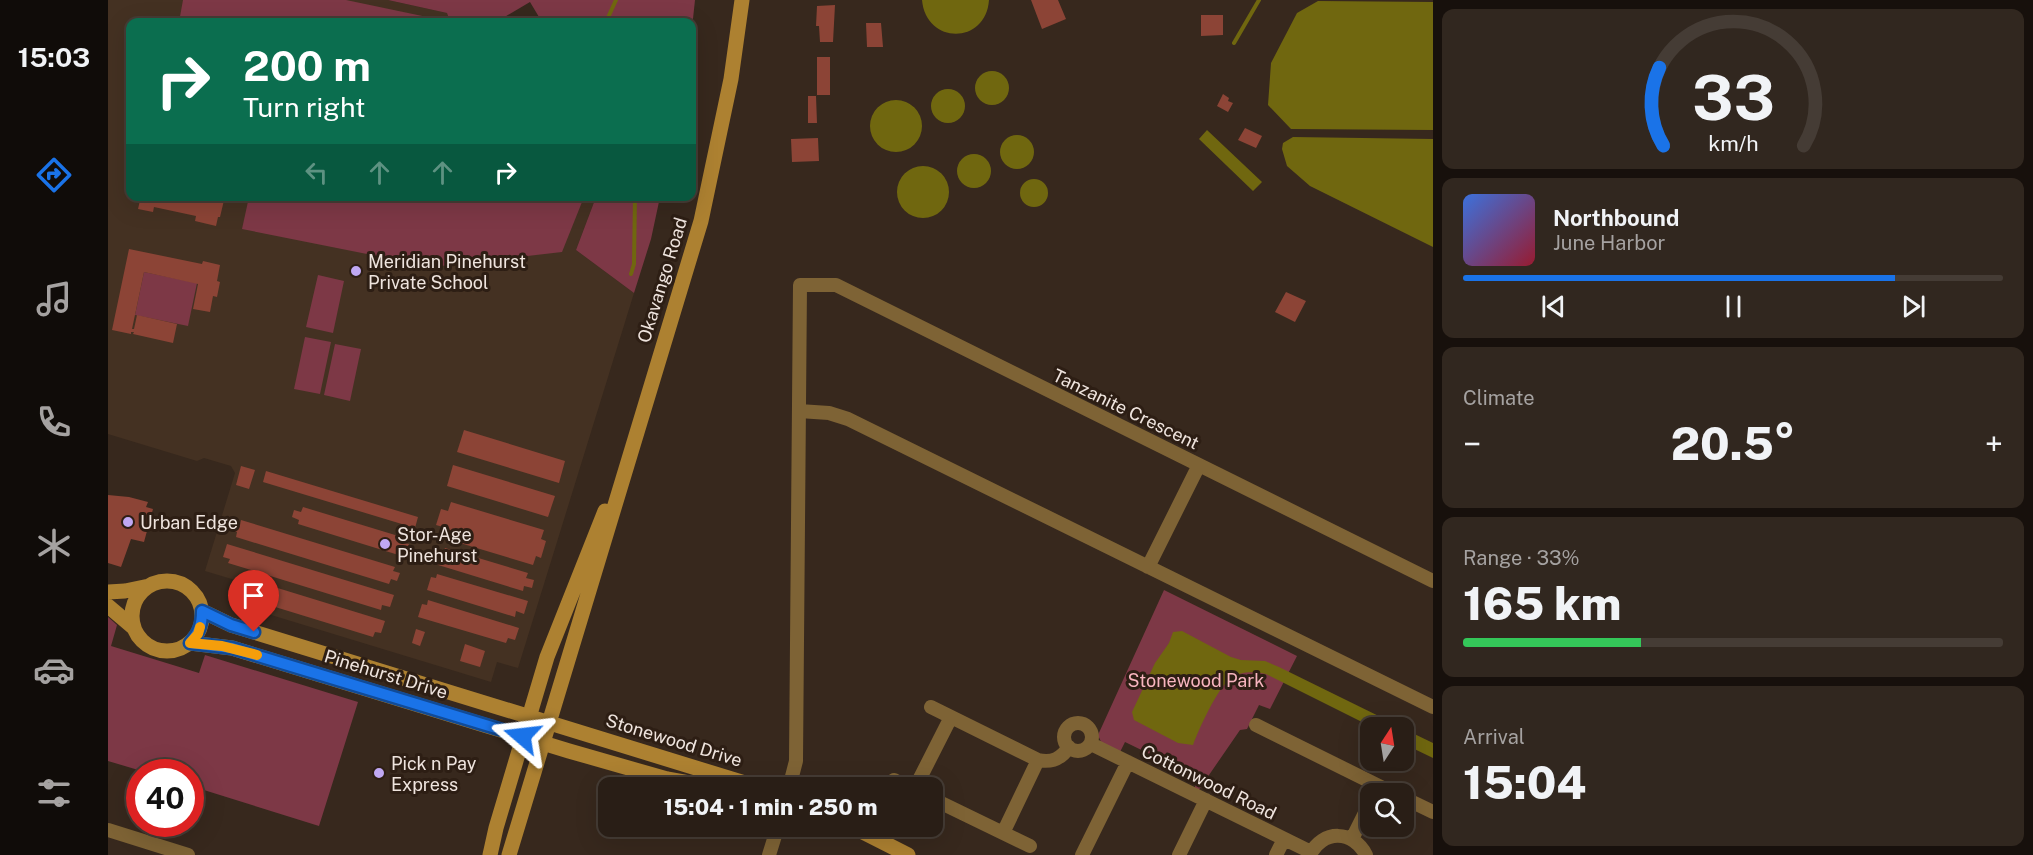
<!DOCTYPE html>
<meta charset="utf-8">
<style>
:root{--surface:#291e16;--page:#31271f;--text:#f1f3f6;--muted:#a5a2a1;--line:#453c35;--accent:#1a73e8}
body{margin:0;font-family:"Public Sans",sans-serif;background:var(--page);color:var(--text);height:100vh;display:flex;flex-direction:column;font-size:22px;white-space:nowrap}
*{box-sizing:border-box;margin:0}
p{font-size:20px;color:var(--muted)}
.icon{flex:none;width:33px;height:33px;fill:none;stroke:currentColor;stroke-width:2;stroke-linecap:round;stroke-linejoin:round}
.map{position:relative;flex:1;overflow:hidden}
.drawer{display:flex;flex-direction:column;gap:9px;padding:9px;background:#17100c;width:600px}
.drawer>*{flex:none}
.top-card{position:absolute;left:18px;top:18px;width:570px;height:183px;border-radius:12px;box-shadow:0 6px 24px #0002,0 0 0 2px var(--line);background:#0b6e4f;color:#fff;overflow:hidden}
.needle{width:39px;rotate:12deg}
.buttons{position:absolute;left:1252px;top:717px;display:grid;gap:12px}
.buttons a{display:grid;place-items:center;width:54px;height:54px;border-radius:12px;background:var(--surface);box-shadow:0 6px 24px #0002,0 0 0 2px var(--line);font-size:30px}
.speed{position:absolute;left:18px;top:759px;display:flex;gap:12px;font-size:30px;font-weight:700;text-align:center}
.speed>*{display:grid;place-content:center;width:78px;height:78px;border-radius:50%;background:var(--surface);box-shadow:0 6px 24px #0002,0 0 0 2px var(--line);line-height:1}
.speed .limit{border:9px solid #d22;background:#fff;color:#111}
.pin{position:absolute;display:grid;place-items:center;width:51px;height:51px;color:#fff;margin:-62px -26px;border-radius:50% 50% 50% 0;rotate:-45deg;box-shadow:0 0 6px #0007}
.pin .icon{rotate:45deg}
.me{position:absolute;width:66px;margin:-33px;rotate:287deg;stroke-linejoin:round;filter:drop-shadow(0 0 4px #0008)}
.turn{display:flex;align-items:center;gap:21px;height:126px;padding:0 18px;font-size:27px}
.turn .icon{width:78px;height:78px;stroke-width:2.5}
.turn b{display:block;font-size:42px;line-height:51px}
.lanes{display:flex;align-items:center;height:57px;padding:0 18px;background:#0003;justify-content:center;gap:30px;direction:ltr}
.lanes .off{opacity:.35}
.big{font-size:45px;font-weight:800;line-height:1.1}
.drawer .widget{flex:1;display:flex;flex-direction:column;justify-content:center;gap:9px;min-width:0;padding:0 21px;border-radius:12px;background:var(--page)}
.drawer .dial{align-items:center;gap:0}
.dial svg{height:156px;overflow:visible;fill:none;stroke:var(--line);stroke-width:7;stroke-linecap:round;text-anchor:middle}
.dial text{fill:var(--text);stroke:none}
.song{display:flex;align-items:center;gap:18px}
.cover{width:72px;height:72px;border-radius:9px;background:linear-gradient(135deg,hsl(220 70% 55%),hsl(350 70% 35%))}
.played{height:6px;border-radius:3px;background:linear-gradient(90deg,var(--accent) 80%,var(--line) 80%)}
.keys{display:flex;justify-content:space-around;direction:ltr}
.heat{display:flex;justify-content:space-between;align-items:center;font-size:33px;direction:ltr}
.charge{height:9px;border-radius:4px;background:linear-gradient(90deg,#34c759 33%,var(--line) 0)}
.trip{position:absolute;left:490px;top:777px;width:345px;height:60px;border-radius:12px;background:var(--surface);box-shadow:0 6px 24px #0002,0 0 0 2px var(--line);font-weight:800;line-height:60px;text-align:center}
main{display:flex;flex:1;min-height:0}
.menu{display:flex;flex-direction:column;width:108px;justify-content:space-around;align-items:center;background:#100c09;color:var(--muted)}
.menu .icon{width:42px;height:42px}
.menu .current{color:var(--accent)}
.menu b{font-size:27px;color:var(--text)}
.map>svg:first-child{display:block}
</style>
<main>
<nav class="menu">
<b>15:03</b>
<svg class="icon current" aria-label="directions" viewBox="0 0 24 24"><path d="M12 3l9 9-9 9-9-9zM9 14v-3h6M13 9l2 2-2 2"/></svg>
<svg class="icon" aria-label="music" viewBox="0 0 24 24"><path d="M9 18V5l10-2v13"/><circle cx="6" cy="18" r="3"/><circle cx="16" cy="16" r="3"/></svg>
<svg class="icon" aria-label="phone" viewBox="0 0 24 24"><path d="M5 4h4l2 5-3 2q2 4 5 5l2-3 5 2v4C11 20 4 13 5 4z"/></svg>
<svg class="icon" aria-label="climate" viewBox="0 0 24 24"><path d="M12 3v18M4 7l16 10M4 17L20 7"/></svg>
<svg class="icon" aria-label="car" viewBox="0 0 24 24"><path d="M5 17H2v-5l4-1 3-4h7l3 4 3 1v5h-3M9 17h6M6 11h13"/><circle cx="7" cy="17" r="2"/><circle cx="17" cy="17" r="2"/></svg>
<svg class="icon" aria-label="filters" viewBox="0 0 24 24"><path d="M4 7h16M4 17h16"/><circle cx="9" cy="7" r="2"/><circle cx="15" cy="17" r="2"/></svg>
</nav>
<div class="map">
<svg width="1325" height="855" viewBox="0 0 1325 855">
<rect width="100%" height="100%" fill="#37281d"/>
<path fill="#443122" d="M0 0H280L339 13 340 16 371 22H22V196L488 197 468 250 526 293 410 668 389 662 383 682 121 602 127 580 97 571 127 473 123 466 96 458 89 461 0 434Z"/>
<path fill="#7d3846" d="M75 0H238L343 22H71Z
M280 0H587L584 28V22H434L422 2 388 22H371L340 16 339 13Z
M141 197V196L476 197 454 252 324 267 134 229Z
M488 197H552L543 239 526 293 468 250Z
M36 272 89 283 80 326 27 315Z
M210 275 236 281 225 333 198 327Z
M197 337 223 342 212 394 186 389Z
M227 344 253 349 242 401 216 395Z
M1056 590 1189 656 1162 709 1151 705 1139 729 1132 730 1090 791 1086 789 1091 778 1017 742 1012 752 994 744 990 735Z
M0 617 9 625 3 646 91 673 97 655 250 702 211 826 83 786 82 772H37L0 761Z"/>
<path fill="#70670f" d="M814 0H881C878 45 818 45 814 0Z
M1210 1 1325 2V130L1183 129 1160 105 1163 63 1189 13Z
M867 88a17 17 0 1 1 34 0a17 17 0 1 1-34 0Z
M823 106a17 17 0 1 1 34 0a17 17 0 1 1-34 0Z
M762 126a26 26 0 1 1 52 0a26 26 0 1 1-52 0Z
M1099 130 1154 182 1145 191 1091 139Z
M892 152a17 17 0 1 1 34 0a17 17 0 1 1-34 0Z
M1185 137 1325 139V247L1202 186 1179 166 1174 149 1175 143Z
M849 171a17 17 0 1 1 34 0a17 17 0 1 1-34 0Z
M789 192a26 26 0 1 1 52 0a26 26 0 1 1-52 0Z
M912 193a14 14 0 1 1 28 0a14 14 0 1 1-28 0Z
M1074 631 1123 657 1133 660 1157 661 1171 667 1293 727H1264L1158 674C1146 671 1132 671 1122 679 1109 689 1091 729 1085 745L1070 743 1026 720 1024 712 1047 663 1061 643 1065 632Z
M1296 729 1325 743V758L1296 744Z"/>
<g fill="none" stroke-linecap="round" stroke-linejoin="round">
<path stroke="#70670f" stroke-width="4" d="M498 22 508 0
M1126 43 1151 0
M523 274 526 264 527 196"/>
</g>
<path fill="#8c4436" d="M923 0H950L958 19 934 29Z
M727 5 725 42H712L711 26H708L709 6Z
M1093 15H1115V35L1093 36Z
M758 23H773L775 47H759Z
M709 57H722V95H709Z
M1115 94 1121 98 1120 101 1125 103 1120 112 1109 106Z
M700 96H708L709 123H700Z
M1137 128 1154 136 1148 148 1130 140Z
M710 138 711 161 684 162 683 139Z
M33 196H117L112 217H110L108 226 87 221 88 216 46 207 45 212 30 209Z
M21 249 94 264 95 261 112 265 109 281 112 282 109 297 105 296 102 312 85 309 90 284 36 272 24 329H26L29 315 69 324 65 343 25 334 26 332H23V334L4 330Z
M1178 292 1198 301 1187 322 1167 312Z
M356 430 457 461 451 483 349 452Z
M345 465 447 496 440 517 339 486Z
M133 466 147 470 141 489 128 485Z
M158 471 310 517 307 528 155 482Z
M0 495 21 497 40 502 38 507 45 509 36 542 23 539 13 567 0 563Z
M343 502 436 530 433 539 438 541 433 558 428 556 425 565 332 537 335 527 328 525 333 509 340 511Z
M195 507 297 538 296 543 301 544 297 557 190 524 191 520 184 517 186 510 193 512Z
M133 520 287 567 285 571 292 573 289 581 283 579 281 584 128 537 129 532 122 530 125 522 132 525Z
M119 544 286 595 282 607 274 605 273 610 120 563 122 559 115 557Z
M337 548 420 573 418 578 426 580 424 588 416 586 415 591 327 564 331 551 335 553Z
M329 574 420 601 416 614 408 611 407 617 319 590 323 577 328 578Z
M140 579 277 621 273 633 267 632 265 637 141 599 142 594 136 592Z
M320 600 411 628 407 640 400 638 398 643 310 617 314 604 319 605Z
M308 629 317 632 312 646 304 643Z
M357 644 377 651 372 667 352 661Z"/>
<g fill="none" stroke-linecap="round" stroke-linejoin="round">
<path stroke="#7e6335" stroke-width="14" d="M691 411 721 413 740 419 1325 707
M1040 567 1091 465
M823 707 930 760
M956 737a14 14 0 1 1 28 0a14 14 0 1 1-28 0Z
M1148 725 1287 794
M983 744 1203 852
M786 780 801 788
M681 788 688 761 692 285H728L1325 581
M807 788 843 717
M1296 798 1325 812
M825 799 922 846
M0 830 80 855
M895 833 930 760C944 763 953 759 961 747
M1244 839 1263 801
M661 855 670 826
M974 855 1020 762
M1071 855 1098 800
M1168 855 1176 839
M1202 855C1214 829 1246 830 1258 855"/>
<path stroke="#ad8131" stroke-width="15" d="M24 616a35 35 0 1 1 70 0a35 35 0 1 1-70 0Z
M0 592 17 591 41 586
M0 606 26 628
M94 611 123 625 653 788
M82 643 124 648 461 751 559 779 609 788
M743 826 800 855
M382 855 388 828 439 657 497 511
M401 855 593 221 623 79 634 0"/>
</g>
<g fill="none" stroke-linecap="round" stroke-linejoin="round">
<defs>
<path id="route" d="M146 632 123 625 94 611C94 625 91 633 82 643L124 648 414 736"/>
</defs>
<use href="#route" stroke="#114b97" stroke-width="15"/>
<use href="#route" stroke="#1a73e8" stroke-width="10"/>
<path stroke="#f59e0b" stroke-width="10" d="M92 627 90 634 82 643 114 646 149 655"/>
</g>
<g fill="#c0a8f3" stroke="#2d1e14" stroke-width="2">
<circle cx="248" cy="271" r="6"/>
<circle cx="20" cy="522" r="6"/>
<circle cx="277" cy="544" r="6"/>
<circle cx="271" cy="773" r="6"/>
</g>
<g text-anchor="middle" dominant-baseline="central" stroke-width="6" stroke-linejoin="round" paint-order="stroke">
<g font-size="18" fill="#efe4de" stroke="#2d1e14" text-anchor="start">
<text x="260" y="261">Meridian Pinehurst<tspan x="260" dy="21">Private School</tspan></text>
<text x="32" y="522">Urban Edge</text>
<text x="289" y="534">Stor-Age<tspan x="289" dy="21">Pinehurst</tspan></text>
<text x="283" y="763">Pick n Pay<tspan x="283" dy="21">Express</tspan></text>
</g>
<g font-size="18" fill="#efe4de" stroke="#2d1e14">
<text transform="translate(554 280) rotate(-73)">Okavango Road</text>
<text transform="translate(1018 409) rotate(26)">Tanzanite Crescent</text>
<text transform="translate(278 674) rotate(17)">Pinehurst Drive</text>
<text transform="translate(566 740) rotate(17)">Stonewood Drive</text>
<text transform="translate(1101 782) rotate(26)">Cottonwood Road</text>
</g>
<g font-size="18" fill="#f8b5bf" stroke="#2d1e14">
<text x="1088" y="680">Stonewood Park</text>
</g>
</g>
</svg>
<div class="buttons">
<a><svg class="needle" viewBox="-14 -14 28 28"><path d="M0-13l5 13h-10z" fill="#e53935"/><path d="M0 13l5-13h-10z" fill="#a5a2a1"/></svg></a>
<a><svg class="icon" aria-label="search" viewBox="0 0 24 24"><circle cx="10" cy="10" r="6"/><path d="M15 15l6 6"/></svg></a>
</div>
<div class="speed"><div class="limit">40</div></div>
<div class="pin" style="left:146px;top:632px;background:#d93025"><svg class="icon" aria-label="arrive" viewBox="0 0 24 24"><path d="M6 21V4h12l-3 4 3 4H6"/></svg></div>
<svg class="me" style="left:414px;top:736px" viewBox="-20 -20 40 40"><path d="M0-17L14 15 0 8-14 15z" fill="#1a73e8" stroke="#fff" stroke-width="4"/></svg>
<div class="trip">15:04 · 1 min · 250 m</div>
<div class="top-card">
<div class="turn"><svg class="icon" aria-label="right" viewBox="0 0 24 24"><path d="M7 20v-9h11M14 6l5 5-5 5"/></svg><div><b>200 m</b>Turn right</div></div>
<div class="lanes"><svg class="icon off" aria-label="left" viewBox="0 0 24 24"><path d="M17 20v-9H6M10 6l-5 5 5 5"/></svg><svg class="icon off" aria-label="ahead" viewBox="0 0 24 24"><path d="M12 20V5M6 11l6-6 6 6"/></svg><svg class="icon off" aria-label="ahead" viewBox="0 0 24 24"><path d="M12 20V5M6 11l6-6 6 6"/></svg><svg class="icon" aria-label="right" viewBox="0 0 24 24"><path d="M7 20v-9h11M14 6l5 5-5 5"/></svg></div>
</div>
</div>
<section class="drawer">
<div class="widget dial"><svg viewBox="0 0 100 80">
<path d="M14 69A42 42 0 1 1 86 69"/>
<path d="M14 69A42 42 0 0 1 12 29" stroke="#1a73e8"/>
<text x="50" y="56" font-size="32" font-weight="700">33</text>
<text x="50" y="72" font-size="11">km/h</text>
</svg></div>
<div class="widget">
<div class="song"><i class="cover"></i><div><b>Northbound</b><p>June Harbor</p></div></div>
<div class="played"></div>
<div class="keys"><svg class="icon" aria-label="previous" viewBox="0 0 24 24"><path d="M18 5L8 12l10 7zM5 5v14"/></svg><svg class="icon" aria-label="pause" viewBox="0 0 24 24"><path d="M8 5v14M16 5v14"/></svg><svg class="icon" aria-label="next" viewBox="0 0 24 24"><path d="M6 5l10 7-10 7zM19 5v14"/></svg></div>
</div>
<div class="widget"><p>Climate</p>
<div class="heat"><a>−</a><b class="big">20.5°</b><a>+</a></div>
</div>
<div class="widget"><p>Range · 33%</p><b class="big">165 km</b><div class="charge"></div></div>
<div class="widget"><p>Arrival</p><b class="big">15:04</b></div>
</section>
</main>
